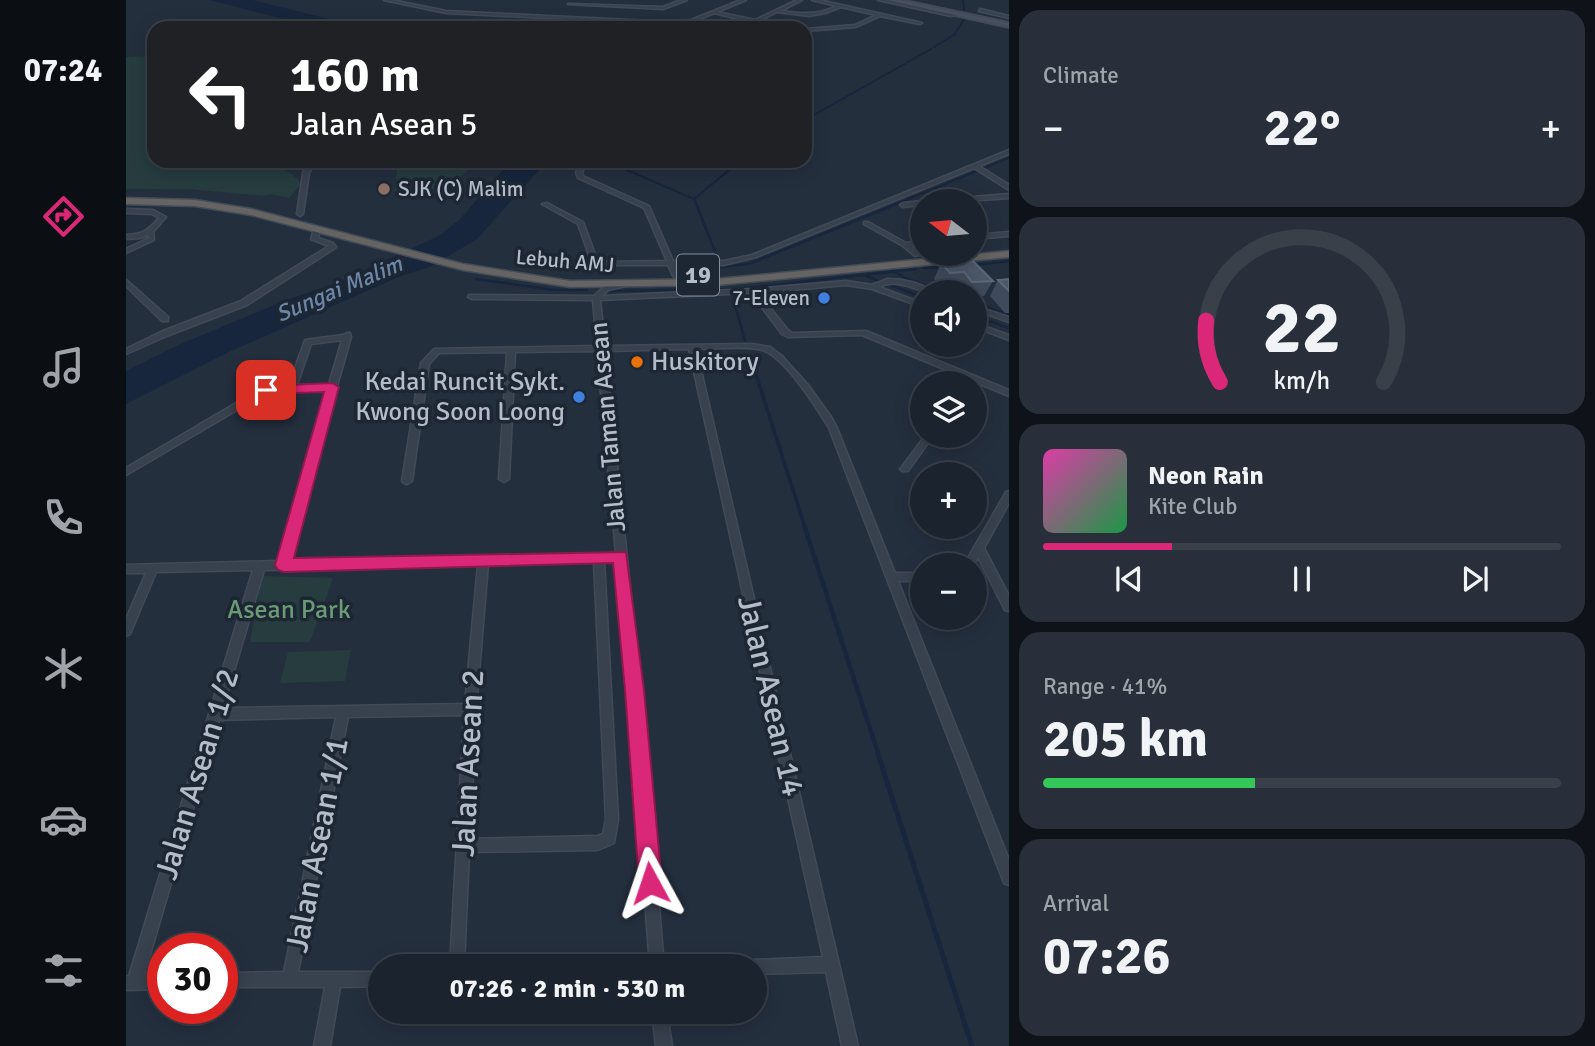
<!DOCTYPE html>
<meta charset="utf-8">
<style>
:root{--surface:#1b232e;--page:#282f3a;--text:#f1f3f6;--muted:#a0a4aa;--line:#39404a;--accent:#db2777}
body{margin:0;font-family:Signika,sans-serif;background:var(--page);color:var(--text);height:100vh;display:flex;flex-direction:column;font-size:26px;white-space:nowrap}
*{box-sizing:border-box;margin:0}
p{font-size:23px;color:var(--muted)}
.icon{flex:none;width:38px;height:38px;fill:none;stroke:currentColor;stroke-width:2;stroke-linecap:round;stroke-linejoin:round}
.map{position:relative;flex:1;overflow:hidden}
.sheet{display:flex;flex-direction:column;gap:10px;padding:10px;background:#0f1319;width:586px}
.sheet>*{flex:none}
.hud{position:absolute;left:21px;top:21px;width:665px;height:147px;border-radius:21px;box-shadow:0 4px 18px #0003,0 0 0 2px var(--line);background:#202124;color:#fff;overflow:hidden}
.needle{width:46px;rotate:286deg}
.tools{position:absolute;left:784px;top:189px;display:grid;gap:14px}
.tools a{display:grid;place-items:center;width:77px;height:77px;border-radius:50%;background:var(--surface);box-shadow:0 4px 18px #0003,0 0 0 2px var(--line);font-size:35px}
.speed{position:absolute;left:21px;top:933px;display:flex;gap:14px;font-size:35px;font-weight:700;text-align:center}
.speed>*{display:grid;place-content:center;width:91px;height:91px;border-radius:50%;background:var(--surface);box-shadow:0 4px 18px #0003,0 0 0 2px var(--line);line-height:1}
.speed .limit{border:10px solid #d22;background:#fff;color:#111}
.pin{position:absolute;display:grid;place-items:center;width:60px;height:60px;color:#fff;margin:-30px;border-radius:14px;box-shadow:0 4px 10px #0006}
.me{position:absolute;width:77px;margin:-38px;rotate:355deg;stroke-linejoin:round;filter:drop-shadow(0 0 5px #0008)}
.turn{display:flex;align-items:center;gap:24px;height:147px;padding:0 28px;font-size:32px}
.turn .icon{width:91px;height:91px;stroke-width:2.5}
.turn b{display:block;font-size:49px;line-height:60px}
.big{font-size:52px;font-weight:700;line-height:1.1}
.sheet .widget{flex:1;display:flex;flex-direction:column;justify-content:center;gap:10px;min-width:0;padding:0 24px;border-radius:21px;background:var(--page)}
.sheet .dial{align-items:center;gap:0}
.dial svg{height:182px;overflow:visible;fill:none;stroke:var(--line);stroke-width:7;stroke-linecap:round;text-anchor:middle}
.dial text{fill:var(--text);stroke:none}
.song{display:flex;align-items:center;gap:21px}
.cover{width:84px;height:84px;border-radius:10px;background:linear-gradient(135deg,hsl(320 70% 55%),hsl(140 70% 35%))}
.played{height:7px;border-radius:4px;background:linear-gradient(90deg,var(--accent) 25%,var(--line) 25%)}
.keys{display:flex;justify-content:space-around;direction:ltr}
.heat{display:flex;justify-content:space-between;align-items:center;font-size:38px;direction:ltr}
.charge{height:10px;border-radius:5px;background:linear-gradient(90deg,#34c759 41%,var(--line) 0)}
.trip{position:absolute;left:242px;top:954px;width:399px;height:70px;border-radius:35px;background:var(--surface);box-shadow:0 4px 18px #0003,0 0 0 2px var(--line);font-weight:700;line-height:70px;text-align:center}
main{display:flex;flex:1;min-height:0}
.tabs{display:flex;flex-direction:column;width:126px;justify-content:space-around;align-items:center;background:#0b0e12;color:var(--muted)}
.tabs .icon{width:49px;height:49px}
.tabs .on{color:var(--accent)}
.tabs b{font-size:32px;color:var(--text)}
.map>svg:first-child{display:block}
</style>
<main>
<nav class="tabs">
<b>07:24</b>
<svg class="icon on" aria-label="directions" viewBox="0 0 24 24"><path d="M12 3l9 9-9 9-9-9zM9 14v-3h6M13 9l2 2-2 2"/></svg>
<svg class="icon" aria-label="music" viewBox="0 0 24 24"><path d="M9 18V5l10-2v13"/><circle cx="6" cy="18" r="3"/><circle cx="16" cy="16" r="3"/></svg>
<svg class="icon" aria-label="phone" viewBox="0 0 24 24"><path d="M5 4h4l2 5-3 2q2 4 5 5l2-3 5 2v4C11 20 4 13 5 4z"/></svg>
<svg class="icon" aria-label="climate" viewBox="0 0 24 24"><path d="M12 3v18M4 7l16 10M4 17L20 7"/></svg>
<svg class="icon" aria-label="car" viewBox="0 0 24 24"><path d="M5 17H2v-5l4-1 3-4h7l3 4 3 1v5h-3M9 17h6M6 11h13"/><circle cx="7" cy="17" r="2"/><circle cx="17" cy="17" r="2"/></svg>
<svg class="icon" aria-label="filters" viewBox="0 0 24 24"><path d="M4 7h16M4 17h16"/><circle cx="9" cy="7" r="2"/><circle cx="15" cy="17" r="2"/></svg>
</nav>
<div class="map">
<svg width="883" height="1046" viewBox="0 0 883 1046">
<rect width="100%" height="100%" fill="#242f3e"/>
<path fill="#263c3f" d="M28 56V161C62 161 158 151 175 184L163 198 144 194 138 196 63 189H0V57Z
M299 161H351L323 188 269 191 271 170 292 169Z
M136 576 207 578 184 642H124Z
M225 650 219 681 154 683 162 652Z"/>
<path fill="#17263c" d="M83 0H127L239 28H192Z
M385 161H421L351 239 304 267 277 275 103 352 0 404V371L50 346 160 300 205 285 313 236 334 219Z"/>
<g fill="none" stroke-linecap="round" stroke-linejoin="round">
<path stroke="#17263c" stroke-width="2" d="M837 0 838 10
M808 47 828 35 839 18
M679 120 805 49
M480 161 568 199 570 203
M568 199 614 161
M773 203 883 158"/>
<path stroke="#17263c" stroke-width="2.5" d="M569 201 592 259
M849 265 883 261
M595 267 623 264 778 201
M798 268 817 267
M766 270 779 278 818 292
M740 276 796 297
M350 279 429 290H461
M485 291 611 289 790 269
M608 301 619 341
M849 303 883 315
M849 316 883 328"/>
<path stroke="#17263c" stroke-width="3.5" d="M624 356 679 527"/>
<path stroke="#17263c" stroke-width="4.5" d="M678 525 753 756"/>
<path stroke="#17263c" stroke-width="5" d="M752 754 846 1046"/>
<defs>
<path id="minor" d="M258 0H266L320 11 544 22 565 20 615 0H620L591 12 629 20 671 0H676L655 11C674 14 692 15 711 6L686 0H693L796 23 794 24 754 16 730 27 679 31V29L729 25 750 15 715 7 699 13 683 16 651 12 633 21 662 28C652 28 641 22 631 23 625 23 619 28 613 28L625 22 588 13 566 22 544 24 320 13Z
M555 0H561L537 9 442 4 537 7Z
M752 0H759L825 14H838L825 16Z
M854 9 883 16V18L853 11Z
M883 150V154L853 166 883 185V190L848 168 630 257 598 265H549L553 276 550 278 547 276 542 265H473L464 258 452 224 416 204 421 203 457 222 470 257 477 262 541 261 518 208 452 178 450 172 457 161H463L456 172 457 176 523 206 547 261H598L626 255Z
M183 161H189L183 173 177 214 174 216 171 214 177 173Z
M883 194V198L841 201H819L822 199Z
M796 201V205L777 207 774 205 777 203Z
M0 209 27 210 40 217 27 232 28 240 0 253V249L23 238 22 235 14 238 0 239V235C18 234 21 231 33 218L26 214 0 213Z
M738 222H742L780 243 796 241V245L785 246 794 255 789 256 777 246 738 224Z
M191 227 194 229 192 238 207 243 210 247 209 248 121 305 43 335 0 354V349L37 331 115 301 203 246 185 239 188 229Z
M883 232V236L849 239V235Z
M762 279C778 279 796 284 810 292 790 293 773 277 753 287L796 303V307L746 289 720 285 632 293 662 330 666 333 740 331 883 390V396L736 335 662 337 656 334 625 293 474 300 479 346 626 344 644 347 656 356 682 385 705 417 711 428 769 573H796V581H772L883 860V885L878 883 876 878 703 428C691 408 658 356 636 350 620 345 588 349 570 349L732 1046H716L700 972 628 974V966H621L623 962 628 960 697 957 563 349 479 351 515 690 538 966H524L503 690 491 561H478L492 819 488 843 472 850 343 852 338 966H324L338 715 222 717 172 972H254V986L214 987 204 1046H188L199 987H96V973L158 972 210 717 93 720 18 975H37V989L0 990V976H3L127 570 30 572 4 634 0 636V619L20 573H0V565L153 561 201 390 150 391 138 394 0 475V468L132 390 150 385H163L179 340 217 335 221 333H224L225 337 183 484 163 561 490 553 471 351 389 352 383 479 378 482 373 479 381 352 313 353 303 364 286 481 281 484 278 483 276 481 295 363 308 349 471 346 467 300 346 299 342 297 343 295 468 296 478 287 498 283 500 284V286L482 290 476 296 627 289 720 281 746 285ZM216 340 203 384 171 385 185 344ZM468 562 480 819 477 834 472 836 344 839 350 709 362 564ZM352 565 339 704 97 708 138 570Z
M0 280 42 317V321H36L0 286Z
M849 306 883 317V322L849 310Z
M849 323 883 335V340L849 327Z
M799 436H807L782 471H776L774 469 776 467Z
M883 491V503L858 548 883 596V611L879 610 852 557 848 565H838L880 492Z
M526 1012H541L546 1046H530Z"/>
<path id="secondary" d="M763 0H774L883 23V27Z"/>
<path id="trunk" d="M0 198 69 200 125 209 337 264 444 281 591 279 883 251V257L591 285 444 287 337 270 125 215 69 206 0 204Z"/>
</defs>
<use href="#minor" stroke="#414a57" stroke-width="3"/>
<use href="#secondary" stroke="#414a57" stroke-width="4"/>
<use href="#trunk" stroke="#434c59" stroke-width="3"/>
<use href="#minor" fill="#38414e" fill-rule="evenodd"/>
<use href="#secondary" fill="#465061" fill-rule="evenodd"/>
<use href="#trunk" fill="#656462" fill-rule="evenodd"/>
</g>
<path fill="#3f4b5c" d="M815 263 867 281 858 296 849 297V292H834L830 288 817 289 808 279Z
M883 279V313H879L864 296 872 280Z"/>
<path fill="#4b5868" stroke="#5c6777" stroke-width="2" d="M847 261 867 281 846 282 838 272 824 273 815 263Z
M883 279V291L872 280Z"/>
<path fill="#db2777" stroke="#8e194d" stroke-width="2" d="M206 383 213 387 168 558 500 552 518 690 536 883 532 891 524 895 516 891 513 883 499 690 487 563 158 572 152 570 149 565 198 392 140 394 133 390 140 386Z"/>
<circle fill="#8d6e63" stroke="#1d2633" stroke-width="2.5" cx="258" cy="189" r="7"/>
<g fill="#3f7fe0" stroke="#1d2633" stroke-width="2.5">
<circle cx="698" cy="298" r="7"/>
<circle cx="453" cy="397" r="7"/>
</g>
<circle fill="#e8710a" stroke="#1d2633" stroke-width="2.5" cx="511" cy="362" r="7"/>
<g text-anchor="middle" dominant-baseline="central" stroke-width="7" stroke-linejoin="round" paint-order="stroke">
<g font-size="21" fill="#b4bcc9" stroke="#1d2633" text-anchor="start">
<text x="272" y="189">SJK (C) Malim</text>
<text x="684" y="298" text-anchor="end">7-Eleven</text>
</g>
<g font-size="21" fill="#b4bcc9" stroke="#1d2633">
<text transform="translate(439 261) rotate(5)">Lebuh AMJ</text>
</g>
<g font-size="23" font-style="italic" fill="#6d86a8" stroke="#1d2633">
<text transform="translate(213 289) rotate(-23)">Sungai Malim</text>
</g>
<rect fill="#1d2633" stroke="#878f9c" stroke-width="2" x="551" y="254.5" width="42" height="41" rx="5"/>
<g font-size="24" font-weight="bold" fill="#b4bcc9">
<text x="572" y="275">19</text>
</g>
<g font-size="26" fill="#b4bcc9" stroke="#1d2633" text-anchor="start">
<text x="525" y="362">Huskitory</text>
<text x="439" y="382" text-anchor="end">Kedai Runcit Sykt.<tspan x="439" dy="30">Kwong Soon Loong</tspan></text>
</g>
<g font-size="26" fill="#b4bcc9" stroke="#1d2633">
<text transform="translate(482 427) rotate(-95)">Jalan Taman Asean</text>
</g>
<g font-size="26" fill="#6b9a76" stroke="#1d2633">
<text x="163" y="610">Asean Park</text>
</g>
<g font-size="32" fill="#b4bcc9" stroke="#1d2633">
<text transform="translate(645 696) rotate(77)">Jalan Asean 14</text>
<text transform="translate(342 763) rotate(-87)">Jalan Asean 2</text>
<text transform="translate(71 774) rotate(-73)">Jalan Asean 1/2</text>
<text transform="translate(191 845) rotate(-79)">Jalan Asean 1/1</text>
</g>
</g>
</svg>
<div class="tools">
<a><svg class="needle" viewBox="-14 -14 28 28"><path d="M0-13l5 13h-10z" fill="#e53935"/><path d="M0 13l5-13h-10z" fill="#a0a4aa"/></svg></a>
<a><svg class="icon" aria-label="sound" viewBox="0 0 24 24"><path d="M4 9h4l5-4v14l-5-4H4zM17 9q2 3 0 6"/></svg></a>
<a><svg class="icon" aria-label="layers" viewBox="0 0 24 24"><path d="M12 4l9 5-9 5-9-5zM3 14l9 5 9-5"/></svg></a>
<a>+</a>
<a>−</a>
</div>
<div class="speed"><div class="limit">30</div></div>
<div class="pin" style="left:140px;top:390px;background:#d93025"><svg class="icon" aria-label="arrive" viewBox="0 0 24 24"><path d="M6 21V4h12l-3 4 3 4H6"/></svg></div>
<svg class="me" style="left:524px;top:883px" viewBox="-20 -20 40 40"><path d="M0-17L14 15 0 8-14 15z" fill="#db2777" stroke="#fff" stroke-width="4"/></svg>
<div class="trip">07:26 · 2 min · 530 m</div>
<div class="hud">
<div class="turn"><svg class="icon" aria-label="left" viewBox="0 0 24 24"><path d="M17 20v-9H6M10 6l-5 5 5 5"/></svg><div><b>160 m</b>Jalan Asean 5</div></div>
</div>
</div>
<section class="sheet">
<div class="widget"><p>Climate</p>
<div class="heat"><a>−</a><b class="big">22°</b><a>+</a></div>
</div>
<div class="widget dial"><svg viewBox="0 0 100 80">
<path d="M14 69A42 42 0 1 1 86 69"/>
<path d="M14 69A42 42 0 0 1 8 42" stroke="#db2777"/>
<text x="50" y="56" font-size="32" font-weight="700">22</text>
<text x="50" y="72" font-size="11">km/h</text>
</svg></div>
<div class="widget">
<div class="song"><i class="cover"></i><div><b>Neon Rain</b><p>Kite Club</p></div></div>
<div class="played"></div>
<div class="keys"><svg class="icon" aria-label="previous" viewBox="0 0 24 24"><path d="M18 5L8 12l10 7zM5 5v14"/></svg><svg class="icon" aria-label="pause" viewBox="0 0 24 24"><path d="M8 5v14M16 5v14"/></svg><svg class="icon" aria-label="next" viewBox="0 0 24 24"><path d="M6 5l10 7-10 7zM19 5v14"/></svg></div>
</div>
<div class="widget"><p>Range · 41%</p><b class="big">205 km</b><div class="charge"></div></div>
<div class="widget"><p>Arrival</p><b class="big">07:26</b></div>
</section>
</main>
